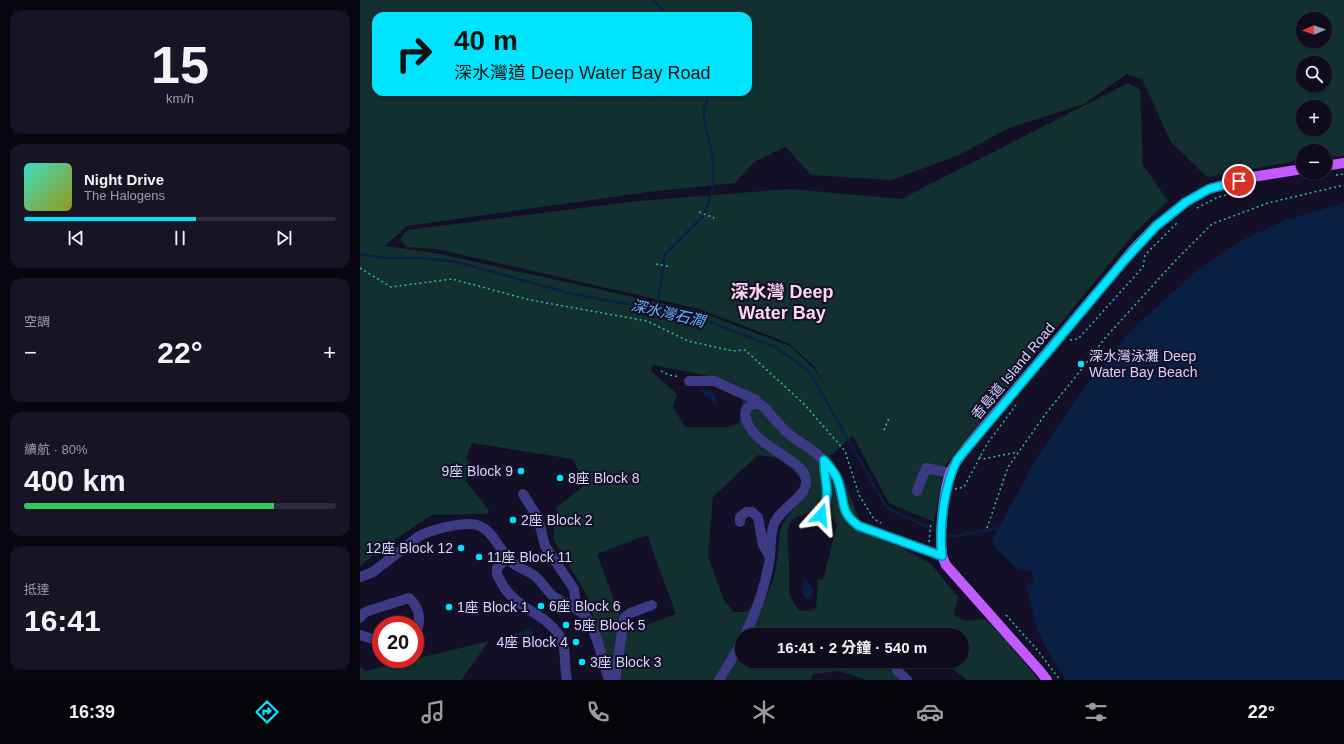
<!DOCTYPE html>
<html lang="zh-TW">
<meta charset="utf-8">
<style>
:root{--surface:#0e0b1c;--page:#171425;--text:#f1f3f6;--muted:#9b9ba3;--line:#2e2b3b;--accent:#00e5ff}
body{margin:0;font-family:Helvetica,"Noto Sans TC",sans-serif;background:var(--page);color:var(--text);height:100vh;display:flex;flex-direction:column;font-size:15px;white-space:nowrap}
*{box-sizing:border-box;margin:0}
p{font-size:13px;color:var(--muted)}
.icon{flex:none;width:22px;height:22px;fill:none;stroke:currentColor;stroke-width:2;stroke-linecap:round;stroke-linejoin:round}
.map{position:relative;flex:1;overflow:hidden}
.panel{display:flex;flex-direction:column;gap:10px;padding:10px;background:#08060f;width:360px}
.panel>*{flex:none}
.top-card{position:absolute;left:12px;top:12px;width:380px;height:84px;border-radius:12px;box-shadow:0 1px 3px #0004,0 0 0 1px var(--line);background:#00e5ff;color:#111;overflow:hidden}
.needle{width:26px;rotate:268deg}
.controls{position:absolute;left:936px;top:12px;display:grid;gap:8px}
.controls a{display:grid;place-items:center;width:36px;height:36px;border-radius:50%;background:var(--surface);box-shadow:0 1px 3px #0004,0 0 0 1px var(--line);font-size:20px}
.speed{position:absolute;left:12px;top:616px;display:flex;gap:8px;font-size:20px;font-weight:700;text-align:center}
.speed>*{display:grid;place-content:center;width:52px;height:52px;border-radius:50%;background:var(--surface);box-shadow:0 1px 3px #0004,0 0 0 1px var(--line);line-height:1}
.speed .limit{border:6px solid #d22;background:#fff;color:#111}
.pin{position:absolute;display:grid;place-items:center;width:34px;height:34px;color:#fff;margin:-17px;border:2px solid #fff;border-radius:50%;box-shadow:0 1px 4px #0007}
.me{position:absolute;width:44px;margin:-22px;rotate:18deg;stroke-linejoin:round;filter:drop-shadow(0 0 3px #0008)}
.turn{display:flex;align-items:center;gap:14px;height:84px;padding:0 16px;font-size:18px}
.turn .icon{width:52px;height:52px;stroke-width:2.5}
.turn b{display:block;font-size:28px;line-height:34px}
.big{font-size:30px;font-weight:700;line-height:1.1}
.panel .card{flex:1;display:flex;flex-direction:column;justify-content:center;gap:6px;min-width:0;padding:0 14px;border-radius:12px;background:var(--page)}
.panel .dial{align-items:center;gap:0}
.dial b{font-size:52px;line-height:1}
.song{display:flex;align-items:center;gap:12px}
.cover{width:48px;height:48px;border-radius:6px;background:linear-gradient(135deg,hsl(170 70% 55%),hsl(60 70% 35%))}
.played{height:4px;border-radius:2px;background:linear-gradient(90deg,var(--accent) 55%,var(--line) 55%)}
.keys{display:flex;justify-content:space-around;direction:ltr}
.heat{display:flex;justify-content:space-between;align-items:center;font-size:22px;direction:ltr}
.charge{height:6px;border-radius:3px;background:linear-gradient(90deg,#34c759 80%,var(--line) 0)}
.trip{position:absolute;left:375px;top:628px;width:234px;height:40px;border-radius:20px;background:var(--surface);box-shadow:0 1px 3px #0004,0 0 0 1px var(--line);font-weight:700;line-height:40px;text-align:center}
.menu{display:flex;height:64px;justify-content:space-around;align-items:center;background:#06040b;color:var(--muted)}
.menu .icon{width:28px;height:28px}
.menu .current{color:var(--accent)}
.menu b{font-size:18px;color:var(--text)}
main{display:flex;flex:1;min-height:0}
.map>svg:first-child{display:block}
</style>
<main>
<section class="panel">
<div class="card dial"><b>15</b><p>km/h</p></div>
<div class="card">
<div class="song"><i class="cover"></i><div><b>Night Drive</b><p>The Halogens</p></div></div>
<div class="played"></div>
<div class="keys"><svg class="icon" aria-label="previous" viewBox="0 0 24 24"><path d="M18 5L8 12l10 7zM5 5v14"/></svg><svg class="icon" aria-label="pause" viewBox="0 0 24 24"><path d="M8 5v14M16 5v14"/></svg><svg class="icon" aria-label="next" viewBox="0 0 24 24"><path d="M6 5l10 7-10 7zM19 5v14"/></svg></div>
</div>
<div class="card"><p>空調</p>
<div class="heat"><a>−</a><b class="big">22°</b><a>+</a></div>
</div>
<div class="card"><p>續航 · 80%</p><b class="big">400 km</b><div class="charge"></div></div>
<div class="card"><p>抵達</p><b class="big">16:41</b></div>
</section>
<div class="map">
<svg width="984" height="680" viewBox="0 0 984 680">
<rect width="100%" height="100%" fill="#130f26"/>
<path fill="#12302f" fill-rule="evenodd" d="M0 0H984V156L965 157V151H943V160L847 177 811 142 782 79 767 74 724 104 649 128 599 155 532 180 451 175 426 147 394 162 375 183 288 192 47 226 25 246 75 253 337 311 430 346 455 370 468 392 454 366 428 343 339 309 77 249 46 247 40 239 47 230 278 201 431 189 541 199 768 83 780 90 783 165 808 201 775 232 585 466 574 522 529 503 493 436 470 456 483 477 499 519 530 542 570 563 598 597 594 615 606 621 625 619 642 636 679 680H607L583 661H602V635H549L547 633 545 635H382V661H526L524 665 540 680H506L480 671 453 674 451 680H255L232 613 228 597 193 539 197 507 225 485 213 459 112 443 106 458 114 470 105 480 129 510 127 514 72 515 31 542 0 566ZM16 16H388V92H16ZM943 19H965V41H943ZM943 63H965V85H943ZM943 107H965V129H943ZM293 365 354 377 384 391 379 423 368 427H325L313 407 317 394 291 371ZM398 455 418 458 435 472 441 480 440 503C413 527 422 537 416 568 414 579 409 590 405 601L384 612H373L363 598 348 556 353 497ZM464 490 467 509 477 525 463 580 458 579 456 608 449 611 438 610 429 594V565L427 531 432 520 435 518 448 513 456 508 461 501ZM287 535 316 614 266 633 237 554Z
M129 641 101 680H0V667L5 671Z"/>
<path fill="#0a1f44" d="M984 203V680H706L691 657 677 630 666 584 674 582 672 571 670 570H658L634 546 632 540 676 459 718 396 769 332 836 271 882 240 928 219Z
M339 390C352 390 356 391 357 405Z
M445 580C451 584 453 589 453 595L449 599 445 598 442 594 444 588 442 582Z
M171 628 173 634 154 641 152 635Z"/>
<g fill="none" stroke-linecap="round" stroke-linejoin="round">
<path stroke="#0a1f44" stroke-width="2.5" d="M293 0 309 16
M0 254 26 258H64L96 262 213 294 334 316 415 347 449 371 527 508 574 530
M297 309 305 254 344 215 353 187V157L344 120V110L350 92
M585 535 595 536 640 528"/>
<path stroke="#2fb8b0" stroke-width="1.5" stroke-dasharray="2 3" stroke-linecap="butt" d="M976 175 984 174
M946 178 964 176
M837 208 858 197 882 191
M339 212 354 218
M296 264 311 267
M0 268 31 287 92 279 170 300 287 321 328 341 373 351 385 350 444 404 485 451 499 495 514 519 521 523
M710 340 718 339 783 267 785 255 818 222
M301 371 309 375 320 377
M524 430 529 418
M619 457 623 459 658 452
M595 489 604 487 627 444 656 405
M627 528 648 467 687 412 717 375 746 337 814 262 852 224 908 203 984 185
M569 542 571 523
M646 615 679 652 700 680"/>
<path stroke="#3d3a85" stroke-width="10" d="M329 381H354L396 400 399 404
M557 491 566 468 590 473
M163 494 178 518 185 546 214 589 215 598 213 606
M461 515C472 492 464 483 464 460
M380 522V517L386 512H392L398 517 403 545 410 557
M148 557 137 568C136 574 138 577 141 582 154 608 185 613 199 635 208 650 203 664 207 680
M0 577 13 572 58 537C68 530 105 521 117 525 134 530 140 553 154 564 160 569 169 571 175 576 182 582 186 590 193 596 204 604 217 606 226 617 237 631 243 663 249 680
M0 618 4 613 8 611 49 598C58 607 61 615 58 628L55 629
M0 635 13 639H21
M385 635C397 610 406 584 410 557 411 546 410 534 414 524 421 505 455 495 444 473 440 466 434 463 428 459 413 448 387 435 385 414 387 405 394 401 403 406 412 415 420 427 430 435 447 448 461 453 474 473 487 492 475 509 499 526L582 556
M534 661C534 670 541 674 547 680
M255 680 264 618 270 613 292 605
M359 680 382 642"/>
<path stroke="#c25bff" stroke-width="10" d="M965 166 984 163
M687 680 680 671 586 565C584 561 582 557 582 553 579 537 584 486 591 471 596 461 602 454 608 446L773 250 796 226 805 219 826 202 849 189 892 177 943 169"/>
</g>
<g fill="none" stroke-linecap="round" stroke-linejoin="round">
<defs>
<path id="route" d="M461 515C472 492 464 483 464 460 470 467 477 475 479 484 485 503 480 513 499 526L582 556C579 527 584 486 597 460L763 262 796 226 826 202 849 189 879 181"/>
</defs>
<use href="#route" stroke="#0095a6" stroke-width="10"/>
<use href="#route" stroke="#00e5ff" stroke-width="7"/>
</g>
<g fill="#00e5ff" stroke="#130f26" stroke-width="1.5">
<circle cx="721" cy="364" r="4"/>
<circle cx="161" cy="471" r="4"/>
<circle cx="200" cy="478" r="4"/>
<circle cx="153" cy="520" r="4"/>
<circle cx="101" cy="548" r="4"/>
<circle cx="119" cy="557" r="4"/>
<circle cx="181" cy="606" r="4"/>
<circle cx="89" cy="607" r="4"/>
<circle cx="206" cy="625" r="4"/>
<circle cx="216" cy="642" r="4"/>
<circle cx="222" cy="662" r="4"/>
</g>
<g text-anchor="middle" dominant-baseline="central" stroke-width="4" stroke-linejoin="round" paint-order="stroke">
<g font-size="14" fill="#d9d4ff" stroke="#130f26" text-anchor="start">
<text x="729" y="356">深水灣泳灘 Deep<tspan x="729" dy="16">Water Bay Beach</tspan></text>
<text x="153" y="471" text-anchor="end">9座 Block 9</text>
<text x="208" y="478">8座 Block 8</text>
<text x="161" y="520">2座 Block 2</text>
<text x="93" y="548" text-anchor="end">12座 Block 12</text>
<text x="127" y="557">11座 Block 11</text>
<text x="189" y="606">6座 Block 6</text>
<text x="97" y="607">1座 Block 1</text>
<text x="214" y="625">5座 Block 5</text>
<text x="208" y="642" text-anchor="end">4座 Block 4</text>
<text x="230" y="662">3座 Block 3</text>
</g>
<g font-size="14" fill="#d9d4ff" stroke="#130f26">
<text transform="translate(653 371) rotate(-50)">香島道 Island Road</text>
</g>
<g font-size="15" font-style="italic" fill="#62b6ff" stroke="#130f26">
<text transform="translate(308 313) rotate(13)">深水灣石澗</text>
</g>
<g font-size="18" font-weight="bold" fill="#ffd6f0" stroke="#130f26">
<text x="422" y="292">深水灣 Deep<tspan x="422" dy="21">Water Bay</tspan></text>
</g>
</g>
</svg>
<div class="controls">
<a><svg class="needle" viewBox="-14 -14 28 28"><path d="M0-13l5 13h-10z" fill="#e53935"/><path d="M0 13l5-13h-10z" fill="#9b9ba3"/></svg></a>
<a><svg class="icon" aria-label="search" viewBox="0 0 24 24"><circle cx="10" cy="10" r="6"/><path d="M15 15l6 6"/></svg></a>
<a>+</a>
<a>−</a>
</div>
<div class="speed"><div class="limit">20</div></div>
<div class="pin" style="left:879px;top:181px;background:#d93025"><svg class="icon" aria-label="arrive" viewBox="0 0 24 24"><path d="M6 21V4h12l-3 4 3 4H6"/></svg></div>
<svg class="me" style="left:461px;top:515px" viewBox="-20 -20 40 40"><path d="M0-17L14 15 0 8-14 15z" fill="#00e5ff" stroke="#fff" stroke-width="4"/></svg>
<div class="trip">16:41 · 2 分鐘 · 540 m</div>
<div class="top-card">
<div class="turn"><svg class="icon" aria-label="right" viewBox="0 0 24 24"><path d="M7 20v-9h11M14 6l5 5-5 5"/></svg><div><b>40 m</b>深水灣道 Deep Water Bay Road</div></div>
</div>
</div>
</main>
<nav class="menu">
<b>16:39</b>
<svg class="icon current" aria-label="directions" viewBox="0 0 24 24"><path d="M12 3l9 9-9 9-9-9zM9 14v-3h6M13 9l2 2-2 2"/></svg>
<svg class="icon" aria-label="music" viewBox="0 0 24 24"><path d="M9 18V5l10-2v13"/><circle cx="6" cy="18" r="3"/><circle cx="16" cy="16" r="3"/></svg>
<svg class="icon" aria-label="phone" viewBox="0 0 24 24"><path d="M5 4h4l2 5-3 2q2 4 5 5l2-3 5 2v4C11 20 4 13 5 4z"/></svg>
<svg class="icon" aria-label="climate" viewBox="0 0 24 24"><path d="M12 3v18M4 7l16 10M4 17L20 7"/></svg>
<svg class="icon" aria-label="car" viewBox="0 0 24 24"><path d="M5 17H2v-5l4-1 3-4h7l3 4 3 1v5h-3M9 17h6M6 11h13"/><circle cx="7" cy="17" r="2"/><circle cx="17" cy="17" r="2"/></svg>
<svg class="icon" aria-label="filters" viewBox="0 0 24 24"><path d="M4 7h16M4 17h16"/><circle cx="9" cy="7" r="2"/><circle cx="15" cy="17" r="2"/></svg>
<b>22°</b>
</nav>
